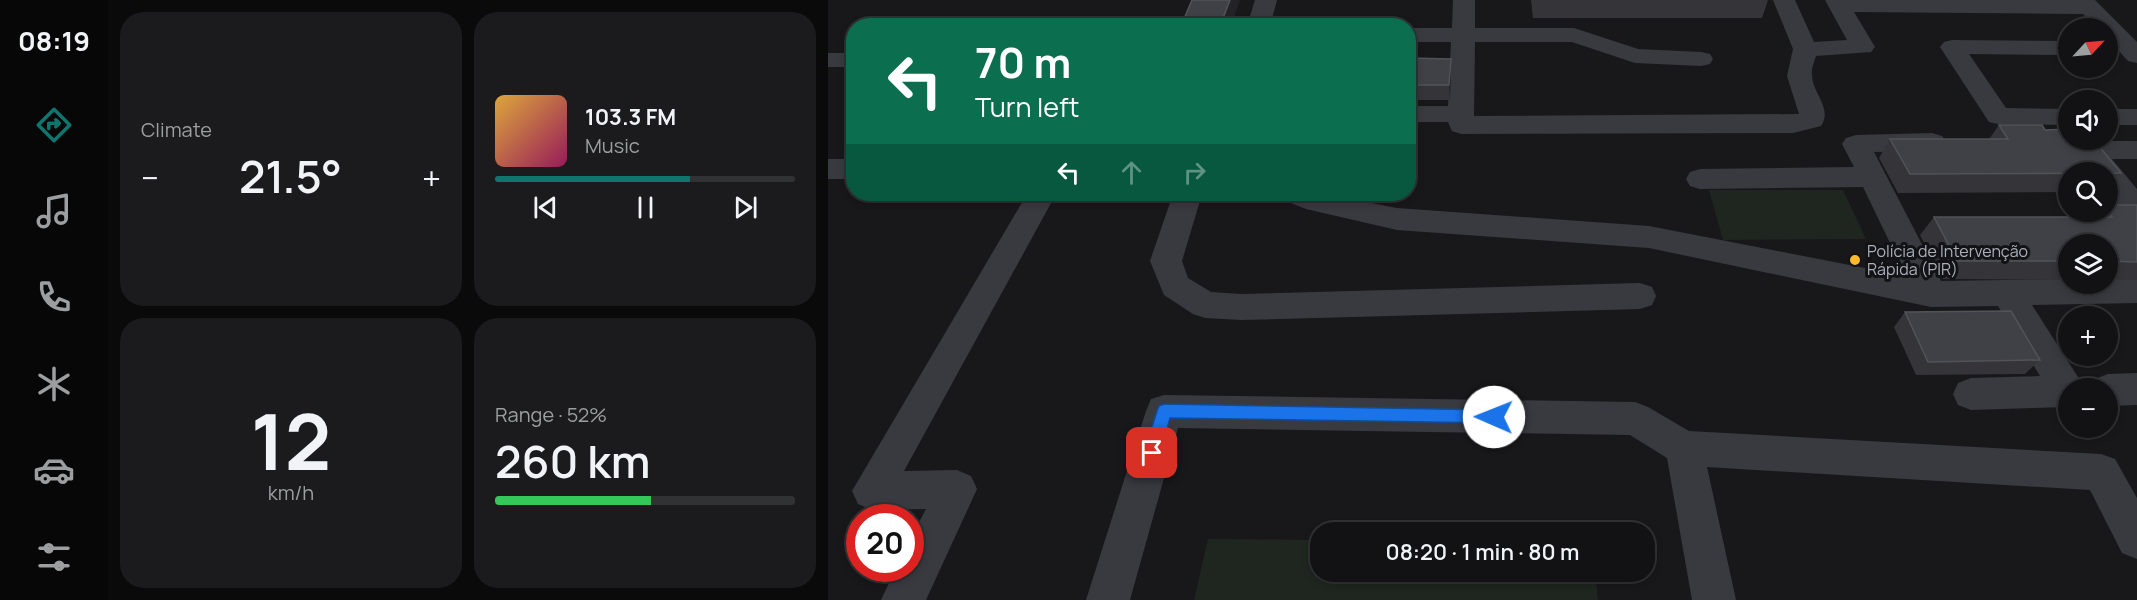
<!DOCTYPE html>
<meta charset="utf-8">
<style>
:root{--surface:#121214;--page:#1b1b1d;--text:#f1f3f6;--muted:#9c9ea0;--line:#313234;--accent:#0f766e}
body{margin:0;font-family:Manrope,sans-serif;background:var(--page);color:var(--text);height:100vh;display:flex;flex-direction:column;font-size:22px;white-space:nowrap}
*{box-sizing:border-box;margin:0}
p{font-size:20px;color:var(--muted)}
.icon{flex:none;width:33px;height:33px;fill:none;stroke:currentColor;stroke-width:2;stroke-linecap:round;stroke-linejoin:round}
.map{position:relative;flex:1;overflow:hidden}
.side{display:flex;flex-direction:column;gap:12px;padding:12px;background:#0a0a0b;width:720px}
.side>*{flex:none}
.hud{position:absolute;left:18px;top:18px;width:570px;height:183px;border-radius:24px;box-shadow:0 3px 9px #0003,0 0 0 2px var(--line);background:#0b6e4f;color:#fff;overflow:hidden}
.needle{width:39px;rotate:64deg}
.tools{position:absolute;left:1230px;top:18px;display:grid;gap:12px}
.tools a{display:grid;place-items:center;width:60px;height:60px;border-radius:50%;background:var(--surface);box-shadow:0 3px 9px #0003,0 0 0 2px var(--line);font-size:30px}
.speed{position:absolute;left:18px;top:504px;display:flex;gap:12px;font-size:30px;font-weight:700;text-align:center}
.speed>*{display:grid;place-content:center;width:78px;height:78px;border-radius:50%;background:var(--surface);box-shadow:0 3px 9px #0003,0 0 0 2px var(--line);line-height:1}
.speed .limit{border:9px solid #d22;background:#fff;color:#111}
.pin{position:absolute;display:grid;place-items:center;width:51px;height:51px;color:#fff;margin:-26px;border-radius:12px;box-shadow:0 3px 9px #0006}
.me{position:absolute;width:66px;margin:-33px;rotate:271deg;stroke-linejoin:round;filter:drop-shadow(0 0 4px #0008)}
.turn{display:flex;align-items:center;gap:21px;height:126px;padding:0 30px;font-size:27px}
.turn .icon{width:78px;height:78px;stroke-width:2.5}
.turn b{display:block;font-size:42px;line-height:51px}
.lanes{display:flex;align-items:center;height:57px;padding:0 30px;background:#0003;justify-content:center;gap:30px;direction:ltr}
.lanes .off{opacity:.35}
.big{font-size:45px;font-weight:600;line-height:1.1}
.side .tile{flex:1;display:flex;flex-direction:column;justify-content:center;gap:9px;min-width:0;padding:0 21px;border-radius:24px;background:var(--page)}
.side .dial{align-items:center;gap:0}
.dial b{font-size:78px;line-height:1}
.song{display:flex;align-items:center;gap:18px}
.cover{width:72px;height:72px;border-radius:9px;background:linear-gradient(135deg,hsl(40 70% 55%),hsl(330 70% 35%))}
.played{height:6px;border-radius:3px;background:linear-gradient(90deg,var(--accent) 65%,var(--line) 65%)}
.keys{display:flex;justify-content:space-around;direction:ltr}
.heat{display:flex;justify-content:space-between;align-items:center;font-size:33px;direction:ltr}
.charge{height:9px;border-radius:4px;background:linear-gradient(90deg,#34c759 52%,var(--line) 0)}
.side .tiles{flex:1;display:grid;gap:12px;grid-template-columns:repeat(2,1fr)}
.trip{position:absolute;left:482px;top:522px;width:345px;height:60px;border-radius:24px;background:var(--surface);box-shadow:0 3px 9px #0003,0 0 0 2px var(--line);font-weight:600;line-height:60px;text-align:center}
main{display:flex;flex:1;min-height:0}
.dock{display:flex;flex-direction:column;width:108px;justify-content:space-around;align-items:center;background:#070708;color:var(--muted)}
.dock .icon{width:42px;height:42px}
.dock .current{color:var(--accent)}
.dock b{font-size:27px;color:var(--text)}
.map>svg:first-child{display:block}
</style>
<main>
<nav class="dock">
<b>08:19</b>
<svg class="icon current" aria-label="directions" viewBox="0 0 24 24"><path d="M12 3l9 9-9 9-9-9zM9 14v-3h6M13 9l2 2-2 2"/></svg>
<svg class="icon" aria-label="music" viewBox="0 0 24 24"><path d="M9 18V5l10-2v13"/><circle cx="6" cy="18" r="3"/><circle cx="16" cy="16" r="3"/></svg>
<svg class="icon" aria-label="phone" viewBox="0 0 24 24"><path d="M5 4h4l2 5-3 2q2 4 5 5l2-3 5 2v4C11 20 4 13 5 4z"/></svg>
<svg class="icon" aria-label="climate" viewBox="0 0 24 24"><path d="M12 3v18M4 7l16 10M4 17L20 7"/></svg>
<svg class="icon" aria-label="car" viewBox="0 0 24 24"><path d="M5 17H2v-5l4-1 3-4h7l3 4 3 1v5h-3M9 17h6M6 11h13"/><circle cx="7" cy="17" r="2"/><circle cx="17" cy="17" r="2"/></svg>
<svg class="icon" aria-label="filters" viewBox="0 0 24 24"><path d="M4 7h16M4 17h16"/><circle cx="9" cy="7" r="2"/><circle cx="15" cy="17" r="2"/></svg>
</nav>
<section class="side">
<div class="tiles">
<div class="tile"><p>Climate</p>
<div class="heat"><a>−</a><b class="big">21.5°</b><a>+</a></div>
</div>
<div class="tile">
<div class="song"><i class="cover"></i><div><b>103.3 FM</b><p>Music</p></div></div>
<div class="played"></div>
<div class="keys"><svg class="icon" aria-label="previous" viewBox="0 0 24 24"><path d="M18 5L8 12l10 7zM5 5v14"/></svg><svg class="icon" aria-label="pause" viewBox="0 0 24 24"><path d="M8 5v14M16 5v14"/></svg><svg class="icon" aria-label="next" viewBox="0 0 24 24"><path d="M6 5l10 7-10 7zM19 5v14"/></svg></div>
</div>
<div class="tile dial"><b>12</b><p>km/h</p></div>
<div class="tile"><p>Range · 52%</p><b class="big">260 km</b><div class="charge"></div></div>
</div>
</section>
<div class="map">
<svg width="1309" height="600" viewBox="0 0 1309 600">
<rect width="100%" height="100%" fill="#18181b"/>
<path fill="#1e261f" d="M881 190H1015L1038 239 895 240Z
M380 539 492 540V572H767L770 600H366Z"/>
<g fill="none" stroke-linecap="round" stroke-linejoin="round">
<path fill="#393a40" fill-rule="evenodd" d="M427 0H449L442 26H419Z
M625 0H647V28H746L810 49 873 52 882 54 885 59 882 64 873 66 807 63 744 42H647L646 116 971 114 959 76 965 49 945 0H967L986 42 1019 40 997 0H1267L1309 42V63L1300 61 1280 39V28H1269L1255 14 1026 12 1047 47 1043 52 988 56C986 62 983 69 984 75 984 93 1005 108 993 126L965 133 633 134 624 131 620 122H580V106H620L623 42H580V28H624Z
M1124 40 1240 41V55L1141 54 1178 108 1240 109V125L1170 124 1161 122 1112 47 1116 42Z
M0 53H26V67H0Z
M1280 109H1309V125H1280Z
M1104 133 1114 136 1118 142 1114 148 1104 151 1046 152 1113 281 1240 279V284H1280V278L1309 277V303L1204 305 1257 388H1240V407L1143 410 1130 405 1125 394 1130 383 1143 378 1212 376 1170 306 1103 307 821 248 569 230 478 209 458 201 453 194H497L569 208 821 226 1078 276 1035 187 872 189 862 186 858 179 862 172 872 169 1026 167 1014 144 1018 138 1028 135Z
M1260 141H1309V159H1284L1309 189V220L1298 216 1280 193V172H1264L1246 150 1250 144Z
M0 159H26V179H0Z
M199 194H228L76 471 129 470 143 476 149 489 98 600H53L68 568H82V539L98 509 44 510 30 504 24 491Z
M345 194H374L354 261 360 278 383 292 413 294 812 283 824 287 828 296 824 305 812 309 413 320 377 318 365 314 336 295 322 261Z
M1309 373V405L1280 406V388H1263L1267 379 1280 374Z
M336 395 807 402 820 407 861 431 1273 454 1287 459 1309 498V559L1294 553 1262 490 879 467 908 600H864L839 458 802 435 350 428 302 600H258L318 411 323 399Z"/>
</g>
<path fill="#343439" d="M703 0H940L934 18H705Z
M580 58 623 59V74L622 100H580Z
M1171 125 1217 130 1293 173 1280 187V172H1240V192L1070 193 1051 158 1062 139H1161Z
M1309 205V280H1280V244H1240V280L1115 279 1092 235 1106 217H1262L1268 212H1280Z
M1077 312 1212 360 1197 374 1088 375 1066 327Z"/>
<path fill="#232327" d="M402 0H412L403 26H392Z
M623 59V74L622 100 621 85Z"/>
<path fill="#404147" stroke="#515359" stroke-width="1.5" d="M364 0H402L392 26H353Z
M580 58 623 59 621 85H580Z
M1171 125H1214L1217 130 1240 129V140H1266L1293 173 1082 174 1062 139H1180Z
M1280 205H1309V262L1280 261V244H1240V261H1129L1106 217H1284L1280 211Z
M1183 311 1212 360 1100 362 1077 312Z"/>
<path fill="#1a73e8" stroke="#114b97" stroke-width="1.5" d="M336 404 666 410 672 412 674 417 672 421 666 423 342 418 332 453 329 458 324 460 318 458 316 453 329 411 331 406Z"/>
<circle fill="#ffb92c" stroke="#131316" stroke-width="2" cx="1027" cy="260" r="6"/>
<g text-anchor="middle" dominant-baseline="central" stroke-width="6" stroke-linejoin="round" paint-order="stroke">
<g font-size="16" fill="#a9afbb" stroke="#131316" text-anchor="start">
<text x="1039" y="251">Polícia de Intervenção<tspan x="1039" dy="18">Rápida (PIR)</tspan></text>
</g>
</g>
</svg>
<div class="tools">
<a><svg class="needle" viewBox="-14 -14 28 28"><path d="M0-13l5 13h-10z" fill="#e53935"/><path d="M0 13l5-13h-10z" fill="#9c9ea0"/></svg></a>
<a><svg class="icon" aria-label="sound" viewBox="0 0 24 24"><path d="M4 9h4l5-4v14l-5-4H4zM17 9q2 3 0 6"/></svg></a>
<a><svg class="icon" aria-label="search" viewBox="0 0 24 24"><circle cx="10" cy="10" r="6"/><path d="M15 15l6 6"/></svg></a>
<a><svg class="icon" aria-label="layers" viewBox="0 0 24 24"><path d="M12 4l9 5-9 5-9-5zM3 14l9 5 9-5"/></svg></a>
<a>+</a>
<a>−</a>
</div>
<div class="speed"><div class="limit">20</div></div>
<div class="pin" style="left:324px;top:453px;background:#d93025"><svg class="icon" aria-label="arrive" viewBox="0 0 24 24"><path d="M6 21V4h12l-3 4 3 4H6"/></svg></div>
<svg class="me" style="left:666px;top:417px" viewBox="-20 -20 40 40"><circle r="19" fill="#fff"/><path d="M0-13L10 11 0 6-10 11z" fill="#1a73e8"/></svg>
<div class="trip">08:20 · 1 min · 80 m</div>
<div class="hud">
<div class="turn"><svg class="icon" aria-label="left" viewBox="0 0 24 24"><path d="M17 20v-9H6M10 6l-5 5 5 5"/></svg><div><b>70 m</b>Turn left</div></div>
<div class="lanes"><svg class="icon" aria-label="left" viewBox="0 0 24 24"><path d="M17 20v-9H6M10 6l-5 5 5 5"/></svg><svg class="icon off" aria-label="ahead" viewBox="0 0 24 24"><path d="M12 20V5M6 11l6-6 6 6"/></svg><svg class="icon off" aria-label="right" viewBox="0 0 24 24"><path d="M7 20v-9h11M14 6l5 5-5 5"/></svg></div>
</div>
</div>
</main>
